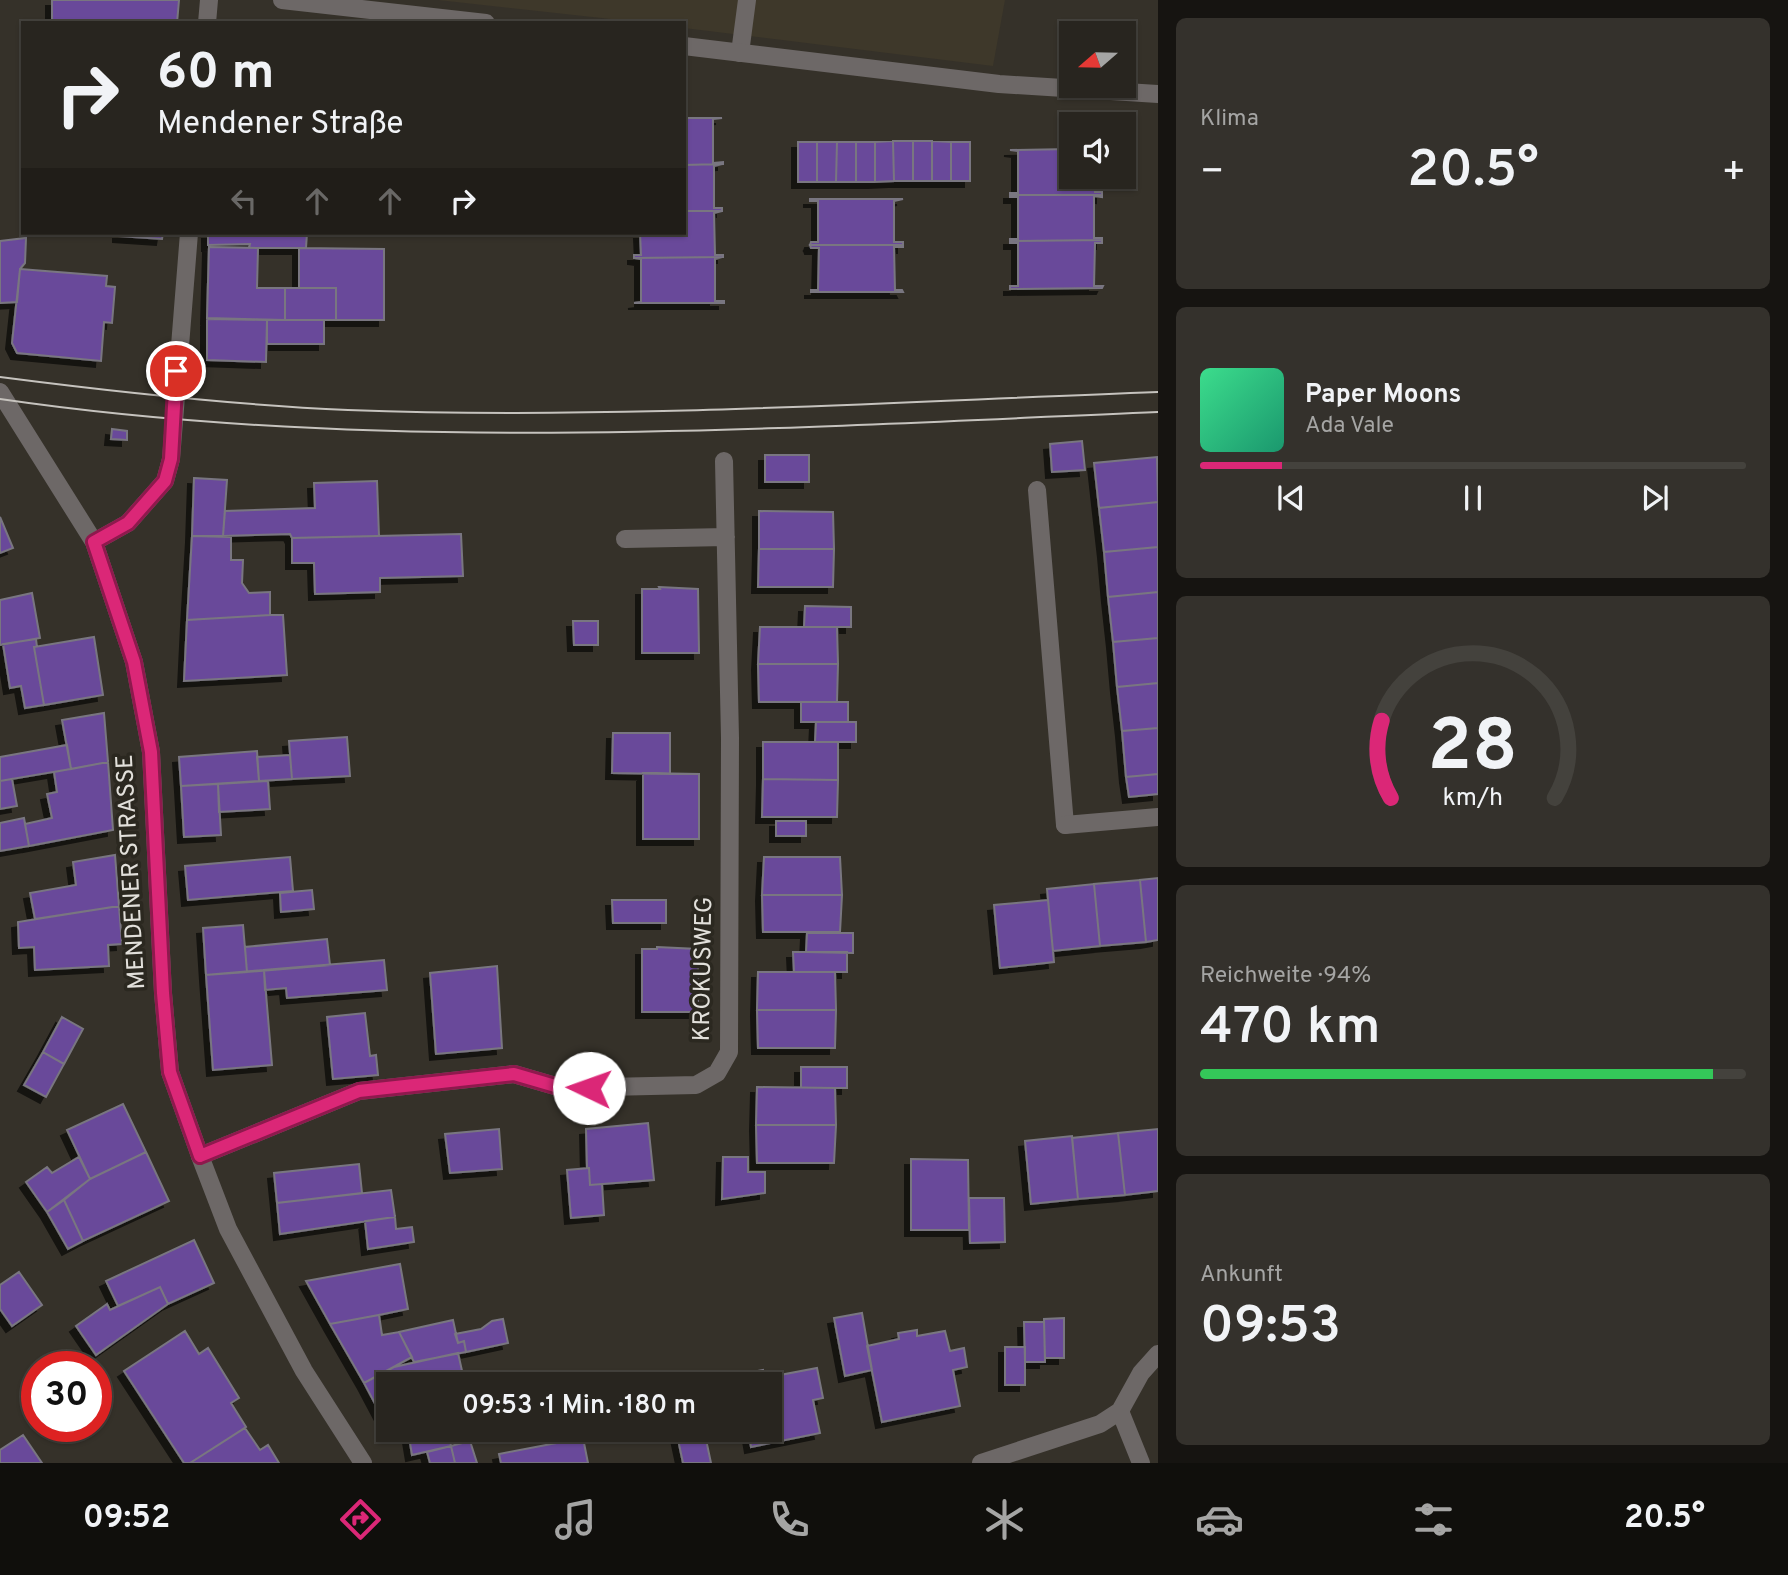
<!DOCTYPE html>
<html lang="de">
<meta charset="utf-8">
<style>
:root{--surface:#28251f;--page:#34312c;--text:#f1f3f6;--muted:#a5a5a4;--line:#44423d;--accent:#db2777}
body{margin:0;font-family:Overpass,sans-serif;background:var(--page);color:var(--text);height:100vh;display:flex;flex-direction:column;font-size:26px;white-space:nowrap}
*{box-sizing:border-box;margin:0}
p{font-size:23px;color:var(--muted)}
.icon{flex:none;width:38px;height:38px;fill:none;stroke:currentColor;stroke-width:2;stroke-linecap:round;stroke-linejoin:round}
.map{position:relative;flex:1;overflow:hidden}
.sheet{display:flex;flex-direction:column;gap:18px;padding:18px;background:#161411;width:630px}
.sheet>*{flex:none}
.hud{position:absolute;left:21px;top:21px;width:665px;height:214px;border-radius:0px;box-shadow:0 2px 5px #0004,0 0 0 2px var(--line);background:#28251f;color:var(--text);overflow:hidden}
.needle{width:46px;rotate:250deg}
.buttons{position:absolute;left:1059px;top:21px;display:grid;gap:14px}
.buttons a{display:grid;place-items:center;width:77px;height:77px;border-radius:0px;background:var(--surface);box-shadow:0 2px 5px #0004,0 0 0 2px var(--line);font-size:35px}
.speed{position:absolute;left:21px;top:1351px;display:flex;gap:14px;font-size:35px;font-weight:700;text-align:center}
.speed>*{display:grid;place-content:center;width:91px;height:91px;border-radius:50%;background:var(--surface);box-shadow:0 2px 5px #0004,0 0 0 2px var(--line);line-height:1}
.speed .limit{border:10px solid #d22;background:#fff;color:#111}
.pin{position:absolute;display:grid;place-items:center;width:60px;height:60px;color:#fff;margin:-30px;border:4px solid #fff;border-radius:50%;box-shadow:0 2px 7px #0007}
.me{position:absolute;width:77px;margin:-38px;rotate:273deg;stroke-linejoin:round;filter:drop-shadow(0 0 5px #0008)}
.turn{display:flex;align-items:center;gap:24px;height:147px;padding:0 21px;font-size:32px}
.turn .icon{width:91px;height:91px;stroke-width:2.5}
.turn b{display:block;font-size:49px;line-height:60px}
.lanes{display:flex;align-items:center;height:66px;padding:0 21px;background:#0003;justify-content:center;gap:35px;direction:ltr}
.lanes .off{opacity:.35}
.big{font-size:52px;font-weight:600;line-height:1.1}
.sheet .card{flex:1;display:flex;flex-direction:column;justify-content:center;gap:10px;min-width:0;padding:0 24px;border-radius:10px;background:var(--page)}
.sheet .dial{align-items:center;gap:0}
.dial svg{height:182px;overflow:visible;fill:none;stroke:var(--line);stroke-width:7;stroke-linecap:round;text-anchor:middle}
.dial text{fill:var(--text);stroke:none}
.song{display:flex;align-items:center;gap:21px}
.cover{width:84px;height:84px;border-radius:10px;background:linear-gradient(135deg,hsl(150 70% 55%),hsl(160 70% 35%))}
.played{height:7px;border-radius:4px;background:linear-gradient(90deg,var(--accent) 15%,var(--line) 15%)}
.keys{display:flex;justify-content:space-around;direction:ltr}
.heat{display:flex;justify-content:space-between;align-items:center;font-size:38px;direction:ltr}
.charge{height:10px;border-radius:5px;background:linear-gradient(90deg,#34c759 94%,var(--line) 0)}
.trip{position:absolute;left:376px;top:1372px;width:406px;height:70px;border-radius:0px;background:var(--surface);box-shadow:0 2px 5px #0004,0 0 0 2px var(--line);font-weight:600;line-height:70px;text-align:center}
.menu{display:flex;height:112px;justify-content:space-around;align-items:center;background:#100f0c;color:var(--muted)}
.menu .icon{width:49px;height:49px}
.menu .current{color:var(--accent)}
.menu b{font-size:32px;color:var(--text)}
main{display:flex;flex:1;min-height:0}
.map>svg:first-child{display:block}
</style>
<main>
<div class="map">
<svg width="1158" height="1463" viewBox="0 0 1158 1463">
<defs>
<filter id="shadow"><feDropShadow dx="-6" dy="6" stdDeviation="0" flood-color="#0009"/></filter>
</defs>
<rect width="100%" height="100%" fill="#353129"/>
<path fill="#3e382a" d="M438 0H1005L993 66 684 28V23H647Z"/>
<path fill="#69499a" stroke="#797680" stroke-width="2" filter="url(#shadow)" d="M52 0H179L177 23H52Z
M684 118H722L713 119V163L723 162V164L684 165Z
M893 141 894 181 875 182V142Z
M893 141H913V181H894Z
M913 141H932V181H913Z
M932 141 951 142V181H932Z
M798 142H817V182H798Z
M817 142H837L836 182H817Z
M837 142H856V182H836Z
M856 142H875V182H856Z
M951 142H970V181H951Z
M1071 149V177H1095V192H1102V195H1010V193H1018V151L1010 150Z
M723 164 714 166V208H722V211H684V165Z
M1010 195H1102V197L1094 196V238H1102V240L1010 241V239H1018V197H1010Z
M810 199H903L894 201V242H903V245H810L811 242H818V201H810Z
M684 211H722L714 213 715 255H723V257L634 258V255H641L640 233H684Z
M119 233H163L162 239 119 236Z
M208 233H307L306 248H249L250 244 208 245Z
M26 238 25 263 20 269 17 302 0 303V241Z
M1102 240V243H1095L1094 286H1103L1102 288 1010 289V286H1018V243H1010V241Z
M810 245H903V247H894L895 290H902L903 292H811V290H818L819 248H811Z
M209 247 258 248 257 288H285V320L207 318Z
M299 248 384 249V320H336V288H299Z
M723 257 715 259V301H724V303H634L641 302V259L634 258Z
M20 269 107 276 106 286 115 287 112 323 104 322 101 361 17 353 12 343Z
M285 288H336V320H285Z
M207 319 267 320 266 362 207 360Z
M267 320H324V344H267Z
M112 429 127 431V440L111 439Z
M1082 441 1085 470 1052 472 1050 444Z
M765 455H809V482H765Z
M1157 457 1158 502 1099 508 1094 463Z
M194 478 227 480 223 536H192Z
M377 481 379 536 292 538 290 534 223 536 225 511 315 508 314 483Z
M1158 502V547L1104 552 1099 508Z
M759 511 833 512 834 549H759Z
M0 517 13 548 0 553Z
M461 534 463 576 380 578V592L315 594 314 563H292V538Z
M192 536 231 537V560H243L242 583 249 593 270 592V615L187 620Z
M1158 547V592L1108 597 1104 552Z
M759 549H834L833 587H758Z
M659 587 698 589 699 653H642V589H660Z
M1158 592V638L1113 642 1108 597Z
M32 593 40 638 0 645V600Z
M805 606 851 607V627H804Z
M270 615H283L287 675 184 681 187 620Z
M573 621H598V645H574Z
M760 627H837L838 664H758Z
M94 637 103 695 44 705 34 647Z
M1158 638V683L1117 687 1113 642Z
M36 639 37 647H34L44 705 25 708 21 686 10 688 3 644Z
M758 664H838L837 702H759Z
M1158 683V728L1122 731 1117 687Z
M801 702H848V722H801Z
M104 713 108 762 71 769 62 720Z
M816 722H856V742H815Z
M1158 728V774L1126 777 1122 731Z
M613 733H670V774L612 773Z
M347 737 350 776 292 779 289 741Z
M763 742H838V780L763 779Z
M67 745 71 769 0 781V757Z
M257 751 259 781 181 786 179 757Z
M290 755 292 779 259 781 257 757Z
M108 762 113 830 29 846 25 824 52 818 47 794 57 792 54 772Z
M643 773 699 774V839H643Z
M1158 774V794L1129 797 1126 777Z
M12 779 17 806 0 809V781Z
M763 779 838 780 837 817H762Z
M268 781 270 809 219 812 218 784Z
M218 784 221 835 184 837 181 786Z
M24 818 29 846 0 851V823Z
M776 821H806V836H776Z
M115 855 119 906 35 919 30 893 76 885 73 862Z
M290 857 293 891 188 900 185 866Z
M764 857H840L842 895H762Z
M1158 878V940L1146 942 1140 880Z
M1140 880 1146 942 1100 946 1094 884Z
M1094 884 1100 946 1053 951 1047 889Z
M312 890 314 909 281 912 280 893Z
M762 895H842L840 932H763Z
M612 900H666V923H613Z
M1048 900 1054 962 1000 968 994 905Z
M119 906 122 944 108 945 109 966 35 970 34 947 19 948 18 922Z
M243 925 247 972 206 975 203 928Z
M807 933H853V953L806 952Z
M327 939 330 965 247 972 245 947Z
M657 947 698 949V1012H642V949H657Z
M793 952H847V972H794Z
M384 960 387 990 287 998 286 988 265 990 264 970Z
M497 966 502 1048 436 1054 430 973Z
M264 970 272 1065 213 1070 206 975Z
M758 972H835L836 1010H757Z
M757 1010H836L835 1048H758Z
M365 1013 370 1056 376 1055 378 1075 333 1079 327 1017Z
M62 1017 83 1029 64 1064 43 1052Z
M43 1052 64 1064 46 1097 24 1085Z
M801 1067H847V1088H801Z
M757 1087 835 1088 836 1125H756Z
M123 1104 146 1152 90 1179 67 1130Z
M648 1123 654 1180 590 1185 589 1168H587L586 1129Z
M756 1125H836L834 1163H757Z
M499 1129 502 1169 450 1173 445 1134Z
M1158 1129V1191L1125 1195 1118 1133Z
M1118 1133 1125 1195 1078 1199 1072 1138Z
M1072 1136 1078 1199 1031 1204 1025 1141Z
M146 1152 169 1201 83 1241 64 1200 90 1179Z
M79 1157 90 1179 47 1212 26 1182 47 1167 52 1173Z
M723 1157H748V1172H765V1193L722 1199Z
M911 1159 968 1160 969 1230H911Z
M359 1164 362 1193 277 1203 274 1173Z
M589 1168 590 1185 602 1184 604 1215 571 1218 567 1170Z
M391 1190 395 1217 280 1234 277 1203Z
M969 1198H1004L1005 1242 970 1243Z
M64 1200 83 1241 68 1249 47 1212Z
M395 1217 396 1229 412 1227 414 1242 368 1249 365 1221Z
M194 1240 214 1283 168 1304 160 1287 118 1306 106 1281Z
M400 1264 408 1309 379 1315 330 1324 306 1281Z
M19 1272 42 1305 12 1326 0 1309V1285Z
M160 1287 168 1304 96 1355 76 1326 107 1304 110 1310Z
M862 1313 872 1370 845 1376 834 1318Z
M379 1315 382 1335 399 1332 412 1357 364 1383 330 1324Z
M1064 1318V1358H1045L1044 1319Z
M503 1319 508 1343 466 1352 464 1341 458 1343 455 1334 481 1329 492 1321Z
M453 1320 458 1343 464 1341 466 1352 414 1362 399 1332Z
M1024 1322H1044L1045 1362H1025Z
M917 1330V1336L945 1331 950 1351 964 1348 967 1367 953 1370 960 1406 882 1422 867 1346 899 1339 898 1333Z
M185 1331 199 1354 208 1348 239 1398 231 1403 246 1427 190 1463H184L124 1371Z
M1005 1347H1025V1385H1005Z
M458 1353 465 1384H388V1430H413L391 1434 364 1383 394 1367Z
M817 1368 823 1398 813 1400 820 1433 751 1447 748 1430H770V1384H739L737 1375 763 1370 764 1378Z
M245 1428 260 1450 268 1445 279 1463H190Z
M413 1430H448L451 1446 412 1455 408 1431Z
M676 1430H704L711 1463H683Z
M23 1435 42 1463H0V1450Z
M583 1438 588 1463H501L499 1454Z
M470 1441 477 1463H455L451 1446Z
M451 1446 455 1463H430L427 1452Z"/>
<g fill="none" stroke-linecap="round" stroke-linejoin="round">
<path stroke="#6d6867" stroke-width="18" d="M740 53 747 0
M1037 490 1065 825"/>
<path stroke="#6d6867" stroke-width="18" d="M282 0 486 23
M684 46 999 84 1158 94
M625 539 726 537
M1065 825 1158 817
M200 1156 359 1091 514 1074 562 1088 696 1085 717 1073 729 1052 730 738 724 461
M1120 1411 1141 1463
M981 1463 1100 1424 1120 1411 1141 1373 1158 1354"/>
<path stroke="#6d6867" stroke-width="18" d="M207 23 209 0
M0 392 94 542 134 662 151 752 163 993 170 1072 200 1156 228 1229 304 1371 363 1463
M94 542 128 523 165 481 171 459 189 233"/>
<path stroke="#c6c3be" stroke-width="2" d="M0 377C116 392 231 405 348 410 618 420 888 402 1158 392
M0 399C383 455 773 428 1158 412"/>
</g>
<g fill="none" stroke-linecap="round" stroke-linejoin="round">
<defs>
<path id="route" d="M176 371 171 459 165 481 128 523 94 542 134 662 151 752 163 993 170 1072 200 1156 359 1091 514 1074 562 1088H589"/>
</defs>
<use href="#route" stroke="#8e194d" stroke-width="18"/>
<use href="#route" stroke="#db2777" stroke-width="12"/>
</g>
<g text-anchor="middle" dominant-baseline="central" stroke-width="7" stroke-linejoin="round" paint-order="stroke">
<g font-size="24" fill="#e2e0db" stroke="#2b2820">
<text transform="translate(132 872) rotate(-93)">MENDENER STRASSE</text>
<text transform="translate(704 969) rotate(-89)">KROKUSWEG</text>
</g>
</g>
</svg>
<div class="buttons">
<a><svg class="needle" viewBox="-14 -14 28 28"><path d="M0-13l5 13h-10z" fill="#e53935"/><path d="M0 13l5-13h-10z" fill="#a5a5a4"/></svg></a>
<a><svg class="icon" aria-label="sound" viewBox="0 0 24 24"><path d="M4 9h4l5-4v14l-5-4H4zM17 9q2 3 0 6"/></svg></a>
</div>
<div class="speed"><div class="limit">30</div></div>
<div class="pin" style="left:176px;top:371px;background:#d93025"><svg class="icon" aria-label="arrive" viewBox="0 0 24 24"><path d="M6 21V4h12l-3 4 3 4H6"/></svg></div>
<svg class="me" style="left:589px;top:1088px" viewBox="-20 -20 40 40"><circle r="19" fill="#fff"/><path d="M0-13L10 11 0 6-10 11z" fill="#db2777"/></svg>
<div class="trip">09:53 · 1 Min. · 180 m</div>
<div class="hud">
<div class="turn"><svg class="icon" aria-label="right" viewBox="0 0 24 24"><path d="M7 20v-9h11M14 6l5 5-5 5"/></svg><div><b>60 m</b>Mendener Straße</div></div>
<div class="lanes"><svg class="icon off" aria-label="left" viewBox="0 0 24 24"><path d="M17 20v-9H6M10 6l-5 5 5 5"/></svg><svg class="icon off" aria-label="ahead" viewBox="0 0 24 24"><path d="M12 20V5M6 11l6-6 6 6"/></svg><svg class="icon off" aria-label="ahead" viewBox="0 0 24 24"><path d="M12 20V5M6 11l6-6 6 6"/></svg><svg class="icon" aria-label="right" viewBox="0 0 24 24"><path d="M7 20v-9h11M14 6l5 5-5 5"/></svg></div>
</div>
</div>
<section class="sheet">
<div class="card"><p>Klima</p>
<div class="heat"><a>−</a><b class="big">20.5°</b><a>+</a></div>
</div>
<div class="card">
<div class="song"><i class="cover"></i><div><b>Paper Moons</b><p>Ada Vale</p></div></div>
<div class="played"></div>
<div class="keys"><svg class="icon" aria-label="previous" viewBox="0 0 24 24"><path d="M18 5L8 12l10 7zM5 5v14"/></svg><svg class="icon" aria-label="pause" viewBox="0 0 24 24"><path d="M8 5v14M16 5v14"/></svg><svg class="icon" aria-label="next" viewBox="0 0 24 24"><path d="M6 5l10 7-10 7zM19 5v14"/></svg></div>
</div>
<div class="card dial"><svg viewBox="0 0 100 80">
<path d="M14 69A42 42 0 1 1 86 69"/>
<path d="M14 69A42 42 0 0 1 10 35" stroke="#db2777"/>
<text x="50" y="56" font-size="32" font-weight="700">28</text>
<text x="50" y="72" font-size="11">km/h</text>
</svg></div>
<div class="card"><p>Reichweite · 94%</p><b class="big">470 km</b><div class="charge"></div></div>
<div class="card"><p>Ankunft</p><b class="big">09:53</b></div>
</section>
</main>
<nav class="menu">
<b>09:52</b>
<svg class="icon current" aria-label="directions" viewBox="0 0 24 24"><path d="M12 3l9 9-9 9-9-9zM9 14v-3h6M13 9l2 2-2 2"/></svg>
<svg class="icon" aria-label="music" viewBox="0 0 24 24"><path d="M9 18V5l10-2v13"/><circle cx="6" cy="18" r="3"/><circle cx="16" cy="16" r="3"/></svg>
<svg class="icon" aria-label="phone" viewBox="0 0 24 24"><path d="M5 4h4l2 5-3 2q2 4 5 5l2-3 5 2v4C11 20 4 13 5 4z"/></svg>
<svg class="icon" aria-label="climate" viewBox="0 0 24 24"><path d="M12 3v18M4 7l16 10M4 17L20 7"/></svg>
<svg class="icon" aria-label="car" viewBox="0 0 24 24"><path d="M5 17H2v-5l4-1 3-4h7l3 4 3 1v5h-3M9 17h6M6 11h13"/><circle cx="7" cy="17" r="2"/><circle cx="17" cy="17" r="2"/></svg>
<svg class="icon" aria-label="filters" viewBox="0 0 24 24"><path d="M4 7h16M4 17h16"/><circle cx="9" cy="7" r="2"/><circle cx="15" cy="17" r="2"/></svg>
<b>20.5°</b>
</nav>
